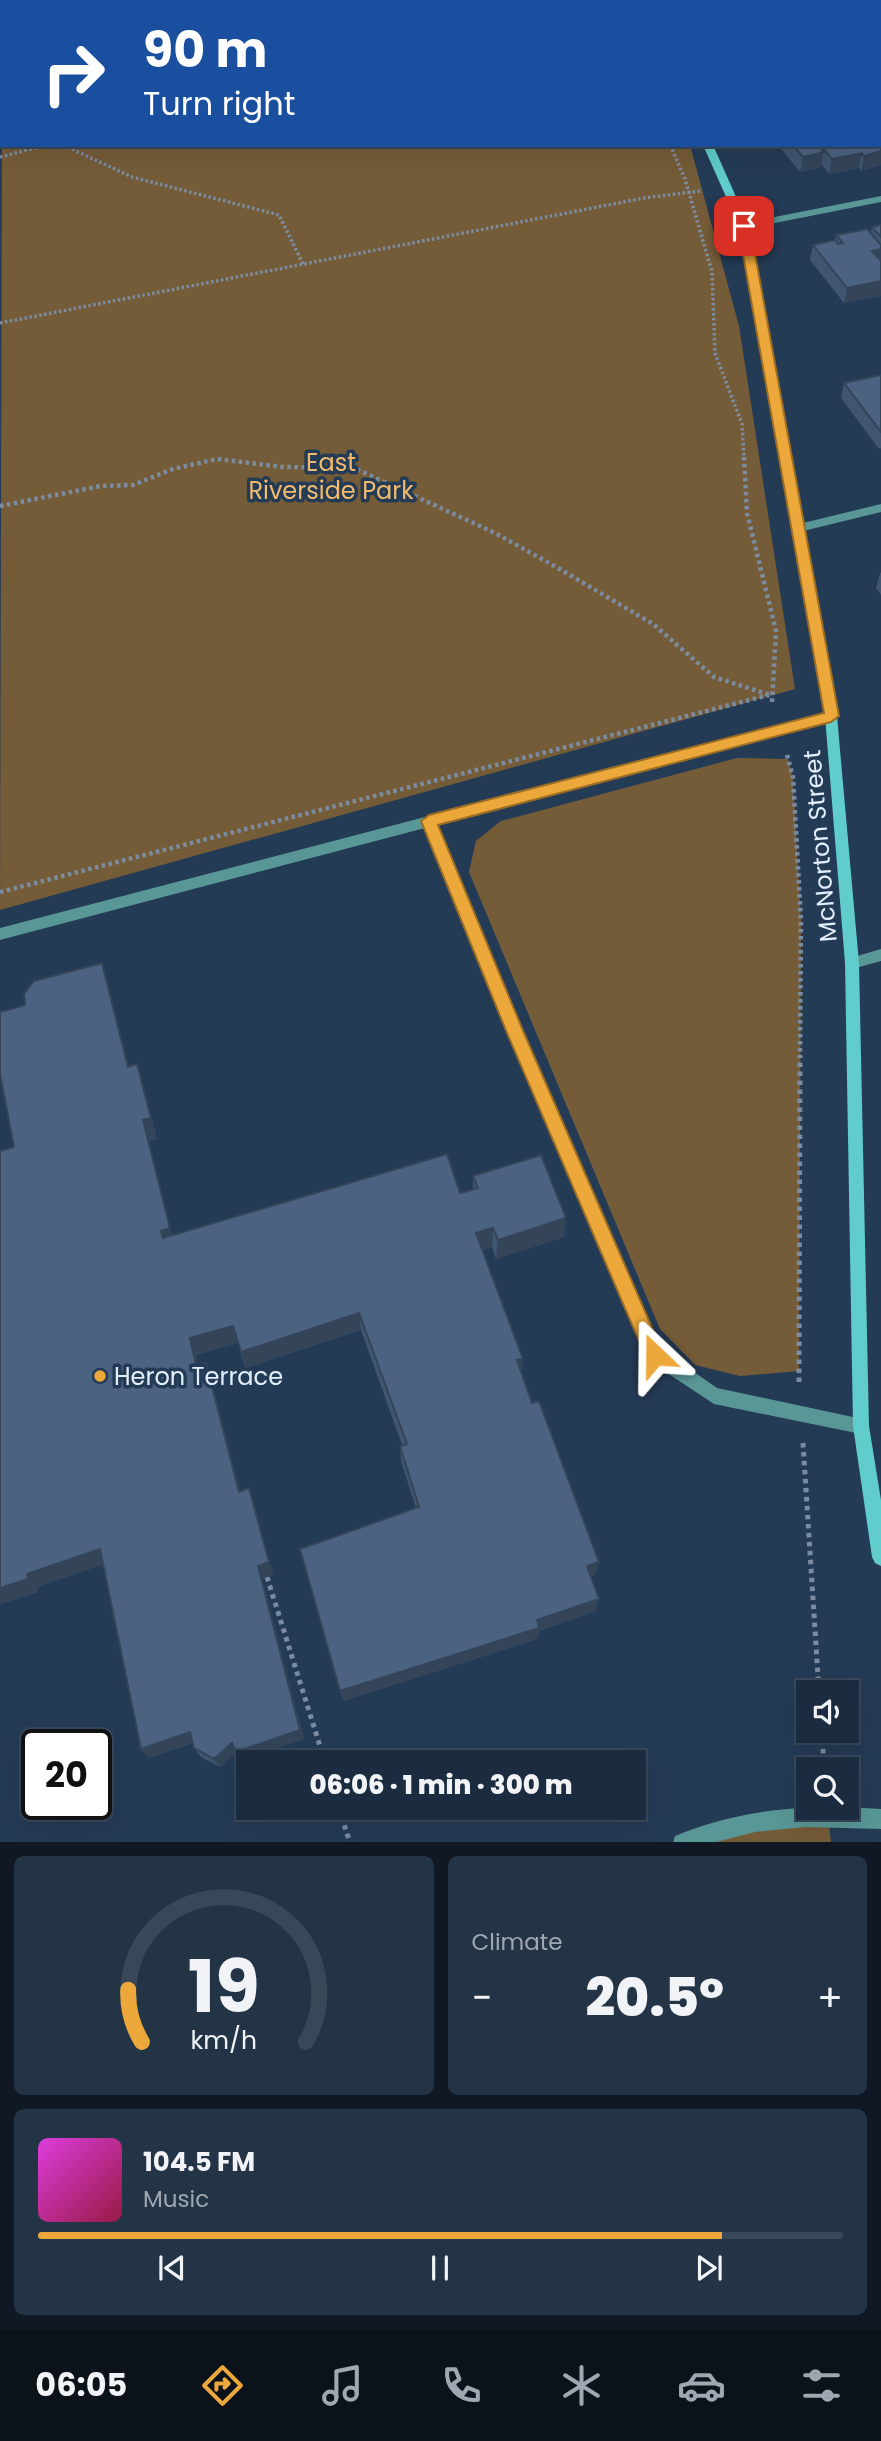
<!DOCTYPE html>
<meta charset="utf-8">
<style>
:root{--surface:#1b2c40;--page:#243447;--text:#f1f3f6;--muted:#a0a7b1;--line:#394859;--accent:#eda83b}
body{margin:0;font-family:Poppins,sans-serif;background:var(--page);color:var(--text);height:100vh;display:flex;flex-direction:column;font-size:26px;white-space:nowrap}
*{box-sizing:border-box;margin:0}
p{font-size:23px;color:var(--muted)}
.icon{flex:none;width:38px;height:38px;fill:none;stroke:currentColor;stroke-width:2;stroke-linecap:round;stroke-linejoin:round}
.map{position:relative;height:1842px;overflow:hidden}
.side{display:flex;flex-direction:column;gap:14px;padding:14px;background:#0f1823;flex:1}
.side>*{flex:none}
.hud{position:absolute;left:0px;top:0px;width:882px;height:147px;box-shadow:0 7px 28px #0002,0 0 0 2px var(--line);background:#1a4fa0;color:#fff;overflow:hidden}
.buttons{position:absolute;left:796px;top:1680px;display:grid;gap:14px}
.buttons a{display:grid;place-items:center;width:63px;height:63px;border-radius:0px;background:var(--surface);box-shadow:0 7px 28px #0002,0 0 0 2px var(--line);font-size:35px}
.speed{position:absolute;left:21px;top:1729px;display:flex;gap:14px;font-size:35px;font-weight:700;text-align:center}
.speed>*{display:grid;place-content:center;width:91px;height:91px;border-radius:50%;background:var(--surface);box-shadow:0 7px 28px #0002,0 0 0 2px var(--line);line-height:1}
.speed .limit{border:4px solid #111;border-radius:10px;background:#fff;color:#111}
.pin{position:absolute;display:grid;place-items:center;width:60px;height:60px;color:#fff;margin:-30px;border-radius:14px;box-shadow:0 4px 10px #0006}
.me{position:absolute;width:77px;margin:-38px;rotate:337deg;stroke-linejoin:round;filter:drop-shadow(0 0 5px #0008)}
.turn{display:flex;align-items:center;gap:24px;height:147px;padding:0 28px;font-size:32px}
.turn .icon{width:91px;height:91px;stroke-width:2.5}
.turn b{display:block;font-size:49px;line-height:60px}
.big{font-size:52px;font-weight:800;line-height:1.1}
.side .widget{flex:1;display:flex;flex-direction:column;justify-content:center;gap:10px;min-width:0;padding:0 24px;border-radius:10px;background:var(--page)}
.side .dial{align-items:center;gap:0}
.dial svg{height:182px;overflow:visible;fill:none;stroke:var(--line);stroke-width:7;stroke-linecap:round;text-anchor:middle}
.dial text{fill:var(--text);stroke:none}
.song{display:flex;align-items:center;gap:21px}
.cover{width:84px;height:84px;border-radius:10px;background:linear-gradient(135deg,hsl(300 70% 55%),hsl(340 70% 35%))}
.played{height:7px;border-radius:4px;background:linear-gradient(90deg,var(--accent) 85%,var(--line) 85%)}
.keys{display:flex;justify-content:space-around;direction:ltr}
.heat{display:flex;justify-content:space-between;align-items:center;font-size:38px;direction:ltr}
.side .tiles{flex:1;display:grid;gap:14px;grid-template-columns:1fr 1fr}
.widget:last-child{grid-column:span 2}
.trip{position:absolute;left:236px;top:1750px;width:410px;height:70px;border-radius:0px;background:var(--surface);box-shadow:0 7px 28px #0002,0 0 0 2px var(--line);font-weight:800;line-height:70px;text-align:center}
.tabs{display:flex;height:112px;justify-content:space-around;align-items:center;background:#0b121a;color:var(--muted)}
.tabs .icon{width:49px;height:49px}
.tabs .selected{color:var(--accent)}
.tabs b{font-size:32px;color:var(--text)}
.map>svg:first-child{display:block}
</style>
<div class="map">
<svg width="881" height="1843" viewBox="0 0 881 1843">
<rect width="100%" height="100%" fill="#243b56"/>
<path fill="#755c38" d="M2 119V145H690L739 326 795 689 0 910Z
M737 758 788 759 793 777 801 921 799 1371 740 1376 695 1365 660 1329 469 872 476 841 501 821Z
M828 1814 831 1842 682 1843Z"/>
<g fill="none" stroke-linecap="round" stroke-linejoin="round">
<path stroke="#7b8ca1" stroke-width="3.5" stroke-dasharray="2.5 2.5" stroke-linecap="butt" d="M63 145 132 177 279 215 303 264
M670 145 685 179 712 272 715 353 742 424 744 458
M0 157 47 145
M0 323 644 198 700 191"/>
<path stroke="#7b8ca1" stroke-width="4.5" stroke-dasharray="3.5 3.5" stroke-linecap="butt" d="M744 457 747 513 776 631 772 702
M0 506 101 486 133 485 173 469 217 459 283 467 354 468 495 533 558 568 653 624 714 677 770 695
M787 755 793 777 801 921 800 1058
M0 892 769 695"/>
<path stroke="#7b8ca1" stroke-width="5" stroke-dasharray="4.5 4.5" stroke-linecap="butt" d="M799 1382 800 1056
M803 1443 819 1692
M267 1577 325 1762
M822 1731 824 1769
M339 1808 350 1843"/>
<path fill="#589796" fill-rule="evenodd" d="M831 711 837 716 836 719 437 825 522 1033 661 1349 717 1388 867 1420 869 1426 867 1432 861 1434 714 1404 649 1361 508 1033 425 828 0 940V928Z"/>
<path fill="#589796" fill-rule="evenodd" d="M22 0H30V2H22Z
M767 0H783L765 2Z
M2 108V114L0 115V109Z
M881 196V202L744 229 739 226 744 223Z
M881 504V512L799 532 793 528 799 524Z
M881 949V961L852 969 847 967 845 963 847 959Z
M847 1807 881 1809V1829L805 1827 755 1832 712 1843H673L675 1836C716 1819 760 1810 803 1808 818 1807 833 1808 847 1807Z"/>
<path fill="#60cccb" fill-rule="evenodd" d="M635 0H643L644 2H636Z
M703 145H713L749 226 837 716 859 963 869 1426 881 1500V1566L875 1563 872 1557 853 1426 845 963 825 716 739 226Z"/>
</g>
<path fill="#40556f" d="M92 0H410V2H81Z
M881 114V165L861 171 859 168 829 174 821 164V167L800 172 778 145H880Z
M881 225V296L844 303 810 260 813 245 835 241 836 235 871 233 872 227Z
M881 375V448L879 449 841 398 844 383Z
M880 573H881V595L876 588Z
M102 963 129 1067 137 1064 143 1085 157 1139 149 1141 172 1235 460 1193 473 1189V1176L566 1218 564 1237 496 1259 492 1247 482 1250 532 1403 599 1562 595 1575 591 1576 595 1611 539 1631 537 1639 343 1701 300 1549 416 1508 401 1461 400 1446 402 1445 361 1330 245 1368 238 1343 196 1355 198 1365 206 1363 211 1379 240 1491 249 1488 253 1503 273 1575 262 1579 304 1739 241 1761 236 1752 220 1767 201 1757 194 1748 193 1743 149 1758 141 1749 103 1564 37 1587 38 1592 0 1604 14 1147 25 1005Z"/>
<path fill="#34455a" d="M317 0H327V2H310Z
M361 0H380V2H361Z
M383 0H410V2H383Z
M413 0H425V2H413Z
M428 0H466V1L460 2H428Z
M0 57 2 66V83L0 84Z
M821 149H824L821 167 800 172 803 157Z
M881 151V165L861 171 864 156Z
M862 153 859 168 829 174 832 159Z
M881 249V261L872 251Z
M881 281V296L844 303 847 288Z
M102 963 108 985 134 1088 128 1067Z
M137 1064 157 1139 149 1141 175 1247 167 1250 161 1231 143 1120Z
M566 1218 564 1237 496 1259 498 1240Z
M493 1228 492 1247 475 1252 476 1233Z
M359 1313 361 1330 245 1368 241 1352Z
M233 1326 238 1343 196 1355 202 1382 196 1365 190 1338Z
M523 1359 522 1375 517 1360Z
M206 1363 211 1379 244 1506 239 1492Z
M249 1488 273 1575 262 1579 304 1739 241 1761 236 1752 220 1767 214 1759 258 1566Z
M100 1549 108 1563 37 1587 38 1592 0 1604V1588L27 1574Z
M599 1562 595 1575 584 1579 587 1566Z
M599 1599 595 1611 539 1631 537 1639 343 1701 340 1691Z
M190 1732 196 1742 149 1758 141 1749Z"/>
<path fill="#4b6381" stroke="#34455a" stroke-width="2" d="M92 0H243L244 2H81Z
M248 0H299L300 2H249Z
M328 0H353L343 2H329Z
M881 3V33H880Z
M880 113 881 151 864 156 862 153 832 159 824 149H821L824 152 803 157 793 145H880Z
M881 225V237L872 227Z
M867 229 881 245V249L872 251 881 261V281L847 288 813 245 835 240 838 244 843 243 836 235Z
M881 375V432L844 383Z
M102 963 128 1067 137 1064 151 1118 143 1120 170 1228 161 1231 163 1238 447 1154 460 1193 478 1188 473 1176 541 1155 566 1218 498 1240 493 1228 476 1233 523 1359 517 1360 532 1403 539 1401 599 1562 587 1566 599 1599 537 1620 539 1628 340 1691 300 1549 419 1507 400 1446 407 1444 359 1313 241 1352 233 1326 190 1338 196 1365 206 1363 239 1492 249 1488 269 1562 258 1566 300 1730 236 1752 232 1743 214 1759 194 1748 190 1732 141 1749 100 1549 27 1574 28 1579 0 1588V1151L14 1147 0 1074V1012L25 1005 24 994 34 981Z"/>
<path fill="#eda83b" stroke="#9a6d26" stroke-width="2" d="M744 223 750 226 839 716 831 722 438 825 524 1033 664 1355 662 1362 655 1364 648 1362 507 1033 421 821 429 815 824 713 738 226Z"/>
<circle fill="#eda83b" stroke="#243b56" stroke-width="2.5" cx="100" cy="1376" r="7"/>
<g text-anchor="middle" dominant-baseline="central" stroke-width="7" stroke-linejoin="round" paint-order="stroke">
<g font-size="24" fill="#f2ba6c" stroke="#243b56">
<text x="331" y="462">East<tspan x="331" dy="28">Riverside Park</tspan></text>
</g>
<g font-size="24" fill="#e4effd" stroke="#243b56">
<text transform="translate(820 846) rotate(-95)">McNorton Street</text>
</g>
<g font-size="24" fill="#e4effd" stroke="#243b56" text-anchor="start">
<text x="114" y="1376">Heron Terrace</text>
</g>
</g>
</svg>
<div class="buttons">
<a><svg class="icon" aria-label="sound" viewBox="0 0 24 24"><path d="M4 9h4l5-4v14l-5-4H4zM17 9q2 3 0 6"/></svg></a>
<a><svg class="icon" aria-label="search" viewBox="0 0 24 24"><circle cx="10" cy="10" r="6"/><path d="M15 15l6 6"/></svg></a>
</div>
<div class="speed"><div class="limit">20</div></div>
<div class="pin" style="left:744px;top:226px;background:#d93025"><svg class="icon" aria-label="arrive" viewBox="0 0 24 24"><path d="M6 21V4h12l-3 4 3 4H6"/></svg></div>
<svg class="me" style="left:655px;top:1355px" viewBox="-20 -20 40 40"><path d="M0-17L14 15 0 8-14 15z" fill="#eda83b" stroke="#fff" stroke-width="4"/></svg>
<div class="trip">06:06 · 1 min · 300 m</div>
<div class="hud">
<div class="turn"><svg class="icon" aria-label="right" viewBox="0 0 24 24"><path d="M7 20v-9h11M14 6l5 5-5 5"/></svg><div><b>90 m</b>Turn right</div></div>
</div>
</div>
<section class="side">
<div class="tiles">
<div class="widget dial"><svg viewBox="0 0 100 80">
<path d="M14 69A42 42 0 1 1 86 69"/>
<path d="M14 69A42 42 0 0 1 8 46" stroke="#eda83b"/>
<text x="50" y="56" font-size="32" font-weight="700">19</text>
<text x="50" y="72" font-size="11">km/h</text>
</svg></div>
<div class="widget"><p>Climate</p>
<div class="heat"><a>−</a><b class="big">20.5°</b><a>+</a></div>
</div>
<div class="widget">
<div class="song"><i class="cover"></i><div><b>104.5 FM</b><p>Music</p></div></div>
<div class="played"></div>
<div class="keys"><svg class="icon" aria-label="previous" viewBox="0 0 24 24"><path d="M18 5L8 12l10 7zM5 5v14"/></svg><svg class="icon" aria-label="pause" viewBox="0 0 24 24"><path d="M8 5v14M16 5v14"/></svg><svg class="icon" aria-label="next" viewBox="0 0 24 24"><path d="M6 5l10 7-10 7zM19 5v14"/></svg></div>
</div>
</div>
</section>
<nav class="tabs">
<b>06:05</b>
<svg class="icon selected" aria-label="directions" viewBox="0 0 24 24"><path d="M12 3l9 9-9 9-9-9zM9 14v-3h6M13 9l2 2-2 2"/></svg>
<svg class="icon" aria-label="music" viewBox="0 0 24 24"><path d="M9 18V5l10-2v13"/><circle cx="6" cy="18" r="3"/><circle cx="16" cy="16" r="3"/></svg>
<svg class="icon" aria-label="phone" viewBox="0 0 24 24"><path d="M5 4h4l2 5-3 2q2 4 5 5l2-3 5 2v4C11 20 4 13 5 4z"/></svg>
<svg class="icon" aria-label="climate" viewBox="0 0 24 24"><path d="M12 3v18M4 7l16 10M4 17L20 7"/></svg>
<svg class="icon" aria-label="car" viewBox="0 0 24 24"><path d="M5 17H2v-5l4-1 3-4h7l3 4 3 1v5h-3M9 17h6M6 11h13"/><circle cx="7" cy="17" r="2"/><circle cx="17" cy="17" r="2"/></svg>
<svg class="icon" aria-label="filters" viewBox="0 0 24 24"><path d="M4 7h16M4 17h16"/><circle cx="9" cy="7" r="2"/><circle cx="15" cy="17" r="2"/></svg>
</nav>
